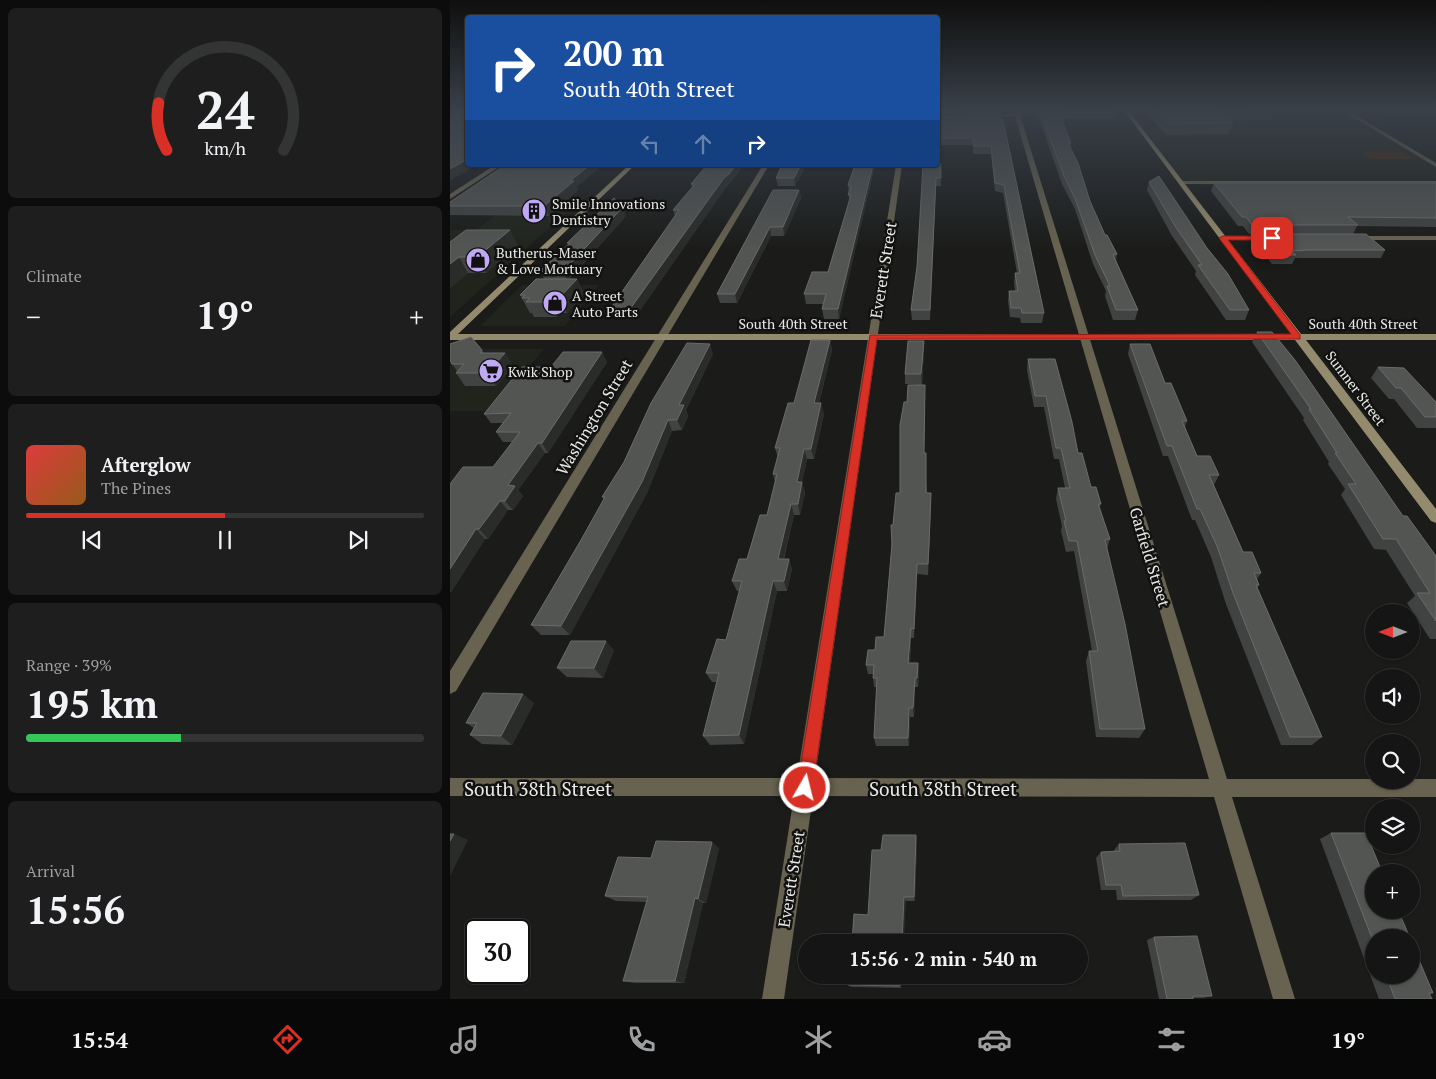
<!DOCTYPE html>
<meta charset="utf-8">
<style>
:root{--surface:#141514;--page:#1d1e1d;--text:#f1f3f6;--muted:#9d9fa0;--line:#333434;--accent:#d93025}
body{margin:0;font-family:"PT Serif",serif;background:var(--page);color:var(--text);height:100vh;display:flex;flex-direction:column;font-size:19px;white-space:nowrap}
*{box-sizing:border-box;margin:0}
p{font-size:16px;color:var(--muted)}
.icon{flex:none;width:28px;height:28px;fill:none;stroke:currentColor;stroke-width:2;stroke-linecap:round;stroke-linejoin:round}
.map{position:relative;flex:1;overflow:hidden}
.details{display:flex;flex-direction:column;gap:8px;padding:8px;background:#0b0c0b;width:450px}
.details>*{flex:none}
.hud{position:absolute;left:15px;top:15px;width:475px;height:152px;border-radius:5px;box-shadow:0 1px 4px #0004,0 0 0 1px var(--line);background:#1a4fa0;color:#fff;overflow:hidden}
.needle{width:32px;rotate:270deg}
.buttons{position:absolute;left:915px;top:604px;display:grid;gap:10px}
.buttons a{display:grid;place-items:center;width:55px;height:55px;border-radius:50%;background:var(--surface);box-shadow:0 1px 4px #0004,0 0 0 1px var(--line);font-size:25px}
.speed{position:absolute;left:15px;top:919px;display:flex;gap:10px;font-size:25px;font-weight:700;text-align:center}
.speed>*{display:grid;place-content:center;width:65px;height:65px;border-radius:50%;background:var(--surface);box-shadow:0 1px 4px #0004,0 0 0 1px var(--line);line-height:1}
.speed .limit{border:2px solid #111;border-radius:8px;background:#fff;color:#111}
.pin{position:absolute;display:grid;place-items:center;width:42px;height:42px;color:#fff;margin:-21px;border-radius:10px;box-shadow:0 2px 8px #0006}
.me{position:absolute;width:55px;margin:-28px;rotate:8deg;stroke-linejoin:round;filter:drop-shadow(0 0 4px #0008)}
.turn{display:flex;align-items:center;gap:18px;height:105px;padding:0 15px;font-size:22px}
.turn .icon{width:65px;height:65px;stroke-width:2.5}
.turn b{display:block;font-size:35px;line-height:42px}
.lanes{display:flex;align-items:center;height:48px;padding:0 15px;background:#0003;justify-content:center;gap:25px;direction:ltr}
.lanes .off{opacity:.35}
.big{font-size:38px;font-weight:800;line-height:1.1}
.details .card{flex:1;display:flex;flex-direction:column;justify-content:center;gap:8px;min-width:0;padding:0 18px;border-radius:8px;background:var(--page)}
.details .dial{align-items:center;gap:0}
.dial svg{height:130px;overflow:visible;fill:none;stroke:var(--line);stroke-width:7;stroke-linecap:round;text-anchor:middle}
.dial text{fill:var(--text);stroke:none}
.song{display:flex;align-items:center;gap:15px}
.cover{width:60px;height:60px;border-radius:8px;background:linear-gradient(135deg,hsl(0 70% 55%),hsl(30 70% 35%))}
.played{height:5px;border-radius:2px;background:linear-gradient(90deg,var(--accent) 50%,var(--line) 50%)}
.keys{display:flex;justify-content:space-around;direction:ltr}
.heat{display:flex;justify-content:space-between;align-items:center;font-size:28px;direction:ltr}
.charge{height:8px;border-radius:4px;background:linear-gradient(90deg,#34c759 39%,var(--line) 0)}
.trip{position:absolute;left:348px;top:934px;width:290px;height:50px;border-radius:25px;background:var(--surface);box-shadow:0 1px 4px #0004,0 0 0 1px var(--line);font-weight:800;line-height:50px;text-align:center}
.tab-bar{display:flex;height:80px;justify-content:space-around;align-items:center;background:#080808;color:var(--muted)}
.tab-bar .icon{width:35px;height:35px}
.tab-bar .on{color:var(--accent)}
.tab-bar b{font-size:22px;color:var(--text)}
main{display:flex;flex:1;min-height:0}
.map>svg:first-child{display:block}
</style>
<main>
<section class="details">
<div class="card dial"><svg viewBox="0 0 100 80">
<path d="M14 69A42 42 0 1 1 86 69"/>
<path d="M14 69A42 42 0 0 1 9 40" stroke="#d93025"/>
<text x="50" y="56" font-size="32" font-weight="700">24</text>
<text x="50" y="72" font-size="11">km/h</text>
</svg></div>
<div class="card"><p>Climate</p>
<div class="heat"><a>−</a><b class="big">19°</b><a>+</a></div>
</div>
<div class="card">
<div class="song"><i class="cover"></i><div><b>Afterglow</b><p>The Pines</p></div></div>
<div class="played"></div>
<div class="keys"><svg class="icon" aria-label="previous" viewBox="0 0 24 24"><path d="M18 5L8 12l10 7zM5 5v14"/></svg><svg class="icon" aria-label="pause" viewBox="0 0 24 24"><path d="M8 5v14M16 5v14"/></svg><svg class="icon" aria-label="next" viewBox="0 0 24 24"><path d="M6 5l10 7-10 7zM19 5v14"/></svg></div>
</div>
<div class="card"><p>Range · 39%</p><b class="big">195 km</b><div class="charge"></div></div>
<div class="card"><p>Arrival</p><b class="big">15:56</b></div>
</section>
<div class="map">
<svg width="986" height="999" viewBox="0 0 986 999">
<rect width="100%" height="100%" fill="#1b1c1a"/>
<path fill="#20241c" d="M675 109H892L986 165V183H731Z
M59 205H125L0 317V230H26Z
M72 285H149L115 326H30Z
M7 349H94L43 411H0V356Z"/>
<path fill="#442810" d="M911 152H952L964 159H921Z"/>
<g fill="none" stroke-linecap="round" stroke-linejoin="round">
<path fill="#686250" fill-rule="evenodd" d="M608 109H625L570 115 777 779H986V797H782L845 999H823L764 797 363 796 334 999H312L344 796H0V778H347L446 165H452L365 778 759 779 565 116 532 118 530 117Z
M890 109H895L986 163V167Z
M45 165H52L0 199V194Z
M313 165H319L6 691 0 694V671Z
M731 181H986V185L729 184Z
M773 236H823L827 238 823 240H770V236Z
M902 236H986V240H902Z"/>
<path fill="#948b6e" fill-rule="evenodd" d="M673 109H677L851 334H986V340H856L986 509V523L981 521 845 340H0V332L179 165H185L8 334H841Z"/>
</g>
<path fill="#414342" d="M488 109 536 111V114L594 313 592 323H571L570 318 560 317 558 301 559 291H565L564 283 565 273H567L553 193 545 191 541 154H523V145H490L491 186H486L480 320H462L461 310Z
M582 109H667L665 119H615L614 125 621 143V149L640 201 655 235 667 254 666 260 688 310 685 320H663L655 296 656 291 643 264 625 209 612 184 591 124 585 116V109Z
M694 109H826L822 119 781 121 783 123 779 134 716 135Z
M913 109H986V115L922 114Z
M257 165H293L281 182 276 187 184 319H165L160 309 225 216 223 210 242 188 241 184Z
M356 165 345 186H328L326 178Z
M405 165H425L389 319H374L372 309 373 304H356L354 294 378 272 399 201 398 185Z
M699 182 799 310 795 320H776L745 275 746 271 722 236 697 190Z
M764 183H986V227L907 226 903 234 935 250 931 258H845L842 264H822L805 242 808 234H799L793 226H788L761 191Z
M127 187 128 190 99 216 0 215V202Z
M349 190 351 198 334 236H321L287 303H270L267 294Z
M176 216 120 279H127L134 294 117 313H110L107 317H84L82 313H80L70 295 94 279 90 271 118 244 117 243Z
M0 242 68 245 36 273H18L0 288Z
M807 332 953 516 986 556V639H980L957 603 965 596 936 550 924 549 891 495 895 489 878 464 879 462 853 420 854 418 802 342Z
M380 340 382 350 369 403 374 414 364 459H357L352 482 355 493 350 515H344L334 559H339L342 569 337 591H327L294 744 260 745 253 736 267 682H262L256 673 276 640 290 591H287L282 581 297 559 317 515 325 482 323 474 328 458 325 448Z
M474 341V351L472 385 455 384V374Z
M680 344 715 383 737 421 735 427 747 456 769 475 764 485 793 552 811 573 807 579 809 585 807 588 872 737 862 745H831L776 604 761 557 745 520H742L718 456H713L678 354Z
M32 350 34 353H55L63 366 46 386H15L6 373 7 371 2 364Z
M263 354 236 410 238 416 232 430 222 431 197 493 120 635H91L81 625 131 540 154 500 152 497Z
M578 359 628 453 641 487 651 504 650 507 660 539 657 549 695 729 689 738 646 737 636 661 639 651H642L624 551 616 552 611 531 612 526 606 499 608 488H615L609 459H604L594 407H584L577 370Z
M157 362 98 453H95L68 490 73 496 63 510H58L38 539H35L1 592H0V484L43 467 62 442H53L46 432 53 423H41L34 414 101 367Z
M928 367 986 402V428H967L944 399H939L921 378Z
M475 396 474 453 477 493 481 503 479 555 478 575 467 574 464 638H461L460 663H468L469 672 468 687H465L464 717H460L459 746H426L424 738 427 687H424L423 678V674H418L416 665 425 650 434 637 443 525 450 493 457 402Z
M164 650 153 678 117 677 107 668Z
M84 703 62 745 32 744 20 735 24 728 16 723Z
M881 833 924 938V975H961L983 993 980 994 982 999H929L870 839Z
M466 835 467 841 465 901H456L418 915 431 850Z
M669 844 749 895 741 900H667L666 890H651L646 858 651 852H664V850Z
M269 848 256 903H253L234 983H184L173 981 197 902 166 901 155 896 201 858Z
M704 937 762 996 753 998H743V999H709L697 940Z
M452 975 451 988 401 987 398 985Z"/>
<path fill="#2a2c2a" d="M0 109H18L0 118Z
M520 109H561L536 111V114L488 120V113Z
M18 159V165H26L0 181V169Z
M140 165H153L127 187 128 190 99 216 94 206 120 181Z
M286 165H293L281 182 276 187 184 319 180 309 274 178Z
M351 165H356L345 186 344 178Z
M423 165H425L389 319 388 309Z
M486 178V186L480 320V310Z
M349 190 351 198 334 236 333 227Z
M173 207 176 216 118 281 113 272Z
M320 227 321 236 287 303 285 294Z
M60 230 68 245 36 273 27 257Z
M9 257 18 273 0 288V264Z
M127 279 134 294 117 313 109 298Z
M102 298 110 313 107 317 99 302Z
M380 340 382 350 366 414 364 403Z
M474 341V351L472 385 471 374Z
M260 344 263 354 236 410 238 416 232 430 227 420 229 405Z
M152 352 157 362 98 453 92 443Z
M55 353 63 366 46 386 37 373Z
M371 403 374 414 364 459 361 449Z
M218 420 222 431 197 493 120 635 111 626Z
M88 443 95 453 68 490 73 496 63 510 55 501 58 485Z
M354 449 357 459 350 493 347 482Z
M352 482 355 493 350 515 348 504Z
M481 493 479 555 478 575V564Z
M50 501 58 510 38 539 29 529Z
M341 504 344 515 331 569 328 559Z
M26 529 35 539 1 592 0 591V569Z
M339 559 342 569 337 591 334 581Z
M467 564V574L464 638V629Z
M323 581 327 591 294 744 289 735Z
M461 628V638L459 672 458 663Z
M156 641 164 650 153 678 144 668Z
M468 663 469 672 468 687 467 678Z
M465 678V687L464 717 463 708Z
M73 694 84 703 62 745 51 736Z
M459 708 460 717 459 746 458 738Z
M4 834 18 840 0 876V841Z
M466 835 467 841 465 901 464 897Z
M262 842 269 848 256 903 248 899Z
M454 897 456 901 454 942H452Z
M245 898 253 903 234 983 225 981Z
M450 975H452L451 988 450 986Z"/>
<path fill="#535553" stroke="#6a6c6b" d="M15 109H18V159L0 169V115Z
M488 109H520L488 113Z
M586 109H664L666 112H613L615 118H611L621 143H618L628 163 640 201 655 235H657L667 254 663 255 688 310H666L657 286H660L645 255 626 201 614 176 592 117Z
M706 109H819L770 111 783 123 719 124Z
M544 113 553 120 594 313H572L571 308H561L559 291H568L565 273H570L554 185 545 183 541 146H524L523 138H490L491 178H486L480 310H461L467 267 473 165H488V116V118Z
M55 165H140L120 181H124L94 206H0V202Z
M257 165H286L279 174 274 178 180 309H160L229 210H223L245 184H241Z
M332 165H351L344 178H326Z
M405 165H423L388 309H372L376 294H354L362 272H378L401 195H398L401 187 398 185Z
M709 176 757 248 778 274 799 310H780L748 265H752L725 226 699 182Z
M764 183H986V218L898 217 908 225H802L796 217H792Z
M323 190H349L333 227H320L285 294H267Z
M164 198 173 207 113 272 90 271 120 243H117Z
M16 230H60L27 257H9L0 264V242Z
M808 234H916L935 250H857L842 251 846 255H826Z
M86 279H127L109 298H102L99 302H76L80 298H72L75 295H70Z
M807 332H822L845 360 953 516H957L986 556V621L967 593H980L946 539H933L898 484H906L885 453H887L859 409H861Z
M21 337 32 350 30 353H55L37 373H6L14 364H2L0 360V344Z
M361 340H380L364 403H371L361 449H354L347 482H352L348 504H341L328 559H339L334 581H323L289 735 253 736 269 673H256L267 639 276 640 292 581H282L289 559H297L310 515H317L327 474H323L330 448H325L338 403H344Z
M458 341H474L471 374H455Z
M237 343 260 344 229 405H234L227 420H218L192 482 111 626 81 625 131 540 155 497H152L174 462 201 403Z
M680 344H700L715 383H721L737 421H732L747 456H760L769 475H759L793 552H802L811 573H804L809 585H806L872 737H840L783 593 767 546 750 509H747L722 446H717Z
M113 352H152L92 443H88L58 485 65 486 55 501H50L29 529H26L0 569V484L13 467H43L70 432H46L61 413 34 414 72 367H101Z
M578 359H605L622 422 628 453H632L641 487H646L651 504H648L660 539 655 540 675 624 695 729H650L639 651H648L627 541H619L614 521H616L608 488H620L611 448H606L596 396H585Z
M928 367 954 368 986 402V417H975L951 388H946Z
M458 385H475L474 453H476V493H481L479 545 478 564H467L464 629 461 628 458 663H468L467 678H465L463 708H459L458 738H424L427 678H423L424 665H416L418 650H425L426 637H434L442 545 441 525H443L446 493H450V425L454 402H457Z
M121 641H156L144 668H107Z
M33 693 73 694 51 736 20 735 27 723H16Z
M881 833H916L932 872H924V910H948L960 938H924V943Z
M0 834H4L0 841Z
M433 835H466L464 897H454L452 942H402L404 914 418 915 422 850H431Z
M206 841 262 842 248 899 245 898 225 981H173L198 897 155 896 168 857 201 858Z
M735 843 749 895 673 896 671 885H656L651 852 670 851 669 844Z
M747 936 762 996H743V999H717L704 937Z
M961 941 983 993H979L982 999H945L936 975H961Z
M399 975H450V986L398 985Z"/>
<linearGradient id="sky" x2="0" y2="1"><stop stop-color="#0f0f0e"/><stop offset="0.44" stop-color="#394049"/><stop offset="1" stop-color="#394049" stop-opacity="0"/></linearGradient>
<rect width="986" height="249" fill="url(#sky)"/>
<path fill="#d93025" stroke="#8d1f18" d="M773 236H824L822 240H778L850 335V339H427L363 788 361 794 355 797 349 794 347 788 420 335 841 334 769 238Z"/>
<defs>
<symbol id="building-disc" viewBox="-11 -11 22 22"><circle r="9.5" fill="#bfa9f4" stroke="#121311"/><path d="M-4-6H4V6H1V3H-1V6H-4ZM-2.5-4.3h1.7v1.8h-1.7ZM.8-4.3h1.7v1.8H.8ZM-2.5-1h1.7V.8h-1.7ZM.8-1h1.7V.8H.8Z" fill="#111"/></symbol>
<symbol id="shop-disc" viewBox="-11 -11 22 22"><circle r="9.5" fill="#bfa9f4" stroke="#121311"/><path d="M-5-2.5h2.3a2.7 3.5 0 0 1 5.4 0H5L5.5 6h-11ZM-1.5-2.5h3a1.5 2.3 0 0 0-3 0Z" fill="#111"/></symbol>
<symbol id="supermarket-disc" viewBox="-11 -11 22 22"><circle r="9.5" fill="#bfa9f4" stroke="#121311"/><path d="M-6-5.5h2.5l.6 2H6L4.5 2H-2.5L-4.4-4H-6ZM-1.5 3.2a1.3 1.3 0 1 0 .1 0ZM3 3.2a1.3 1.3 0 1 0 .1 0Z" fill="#111"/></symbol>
</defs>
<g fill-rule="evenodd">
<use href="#building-disc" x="70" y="197" width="28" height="28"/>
<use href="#shop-disc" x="14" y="246" width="28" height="28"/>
<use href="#shop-disc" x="91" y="289" width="28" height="28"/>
<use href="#supermarket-disc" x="27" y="357" width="28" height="28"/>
</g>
<g text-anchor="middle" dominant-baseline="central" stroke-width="5" stroke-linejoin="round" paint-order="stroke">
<g font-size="14" fill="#e9e9e8" stroke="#121311" text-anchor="start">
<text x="102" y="203">Smile Innovations<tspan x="102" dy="16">Dentistry</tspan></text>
<text x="46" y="252">Butherus-Maser<tspan x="46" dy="16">&amp; Love Mortuary</tspan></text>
<text x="122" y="295">A Street<tspan x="122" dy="16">Auto Parts</tspan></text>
<text x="58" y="371">Kwik Shop</text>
</g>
<g font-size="14" fill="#e9e9e8" stroke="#121311">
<text x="343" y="323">South 40th Street</text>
<text x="913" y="323">South 40th Street</text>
<text transform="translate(906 388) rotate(53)">Sumner Street</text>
</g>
<g font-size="16" fill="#e9e9e8" stroke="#121311">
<text transform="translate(433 270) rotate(-81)">Everett Street</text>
<text transform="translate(144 417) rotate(-59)">Washington Street</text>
<text transform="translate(700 557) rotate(73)">Garfield Street</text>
<text transform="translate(341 879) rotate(-81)">Everett Street</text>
</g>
<g font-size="19" fill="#e9e9e8" stroke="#121311">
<text x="88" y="788">South 38th Street</text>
<text x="493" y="788">South 38th Street</text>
</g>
</g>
</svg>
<div class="buttons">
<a><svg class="needle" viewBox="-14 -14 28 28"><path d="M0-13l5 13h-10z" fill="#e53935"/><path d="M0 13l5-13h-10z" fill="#9d9fa0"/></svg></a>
<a><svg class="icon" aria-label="sound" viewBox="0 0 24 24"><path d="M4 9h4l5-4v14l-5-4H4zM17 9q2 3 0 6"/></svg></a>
<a><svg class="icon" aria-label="search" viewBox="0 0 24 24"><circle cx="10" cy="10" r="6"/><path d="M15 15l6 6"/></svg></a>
<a><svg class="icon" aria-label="layers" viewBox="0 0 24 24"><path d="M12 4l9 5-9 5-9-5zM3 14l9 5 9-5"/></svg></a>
<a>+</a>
<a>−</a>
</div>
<div class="speed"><div class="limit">30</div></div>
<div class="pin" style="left:822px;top:238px;background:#d93025"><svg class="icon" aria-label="arrive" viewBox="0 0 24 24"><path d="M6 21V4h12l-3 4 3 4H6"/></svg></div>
<svg class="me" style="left:355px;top:788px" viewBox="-20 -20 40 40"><circle r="17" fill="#d93025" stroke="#fff" stroke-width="3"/><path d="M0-11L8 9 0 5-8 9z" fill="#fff"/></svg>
<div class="trip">15:56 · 2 min · 540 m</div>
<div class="hud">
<div class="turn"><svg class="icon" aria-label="right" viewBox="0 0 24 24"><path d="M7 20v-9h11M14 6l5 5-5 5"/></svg><div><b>200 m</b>South 40th Street</div></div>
<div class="lanes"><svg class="icon off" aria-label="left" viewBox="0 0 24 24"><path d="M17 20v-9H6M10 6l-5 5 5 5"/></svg><svg class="icon off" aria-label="ahead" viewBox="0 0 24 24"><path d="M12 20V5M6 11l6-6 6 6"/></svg><svg class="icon" aria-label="right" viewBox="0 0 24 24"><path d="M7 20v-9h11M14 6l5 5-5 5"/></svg></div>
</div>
</div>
</main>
<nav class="tab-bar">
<b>15:54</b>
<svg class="icon on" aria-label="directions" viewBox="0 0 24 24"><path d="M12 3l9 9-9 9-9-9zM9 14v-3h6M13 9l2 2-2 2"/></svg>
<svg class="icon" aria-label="music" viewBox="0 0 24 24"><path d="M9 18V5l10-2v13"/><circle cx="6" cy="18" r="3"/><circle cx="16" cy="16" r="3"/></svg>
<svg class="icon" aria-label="phone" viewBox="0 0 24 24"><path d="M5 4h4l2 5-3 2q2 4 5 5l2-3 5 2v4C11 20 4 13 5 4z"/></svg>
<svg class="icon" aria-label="climate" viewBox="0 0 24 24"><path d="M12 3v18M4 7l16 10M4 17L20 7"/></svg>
<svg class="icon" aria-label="car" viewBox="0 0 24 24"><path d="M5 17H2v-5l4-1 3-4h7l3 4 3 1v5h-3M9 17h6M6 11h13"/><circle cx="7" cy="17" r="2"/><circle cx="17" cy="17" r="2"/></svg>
<svg class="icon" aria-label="filters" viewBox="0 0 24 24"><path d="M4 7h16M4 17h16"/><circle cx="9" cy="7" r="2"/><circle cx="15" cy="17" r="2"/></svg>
<b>19°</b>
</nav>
